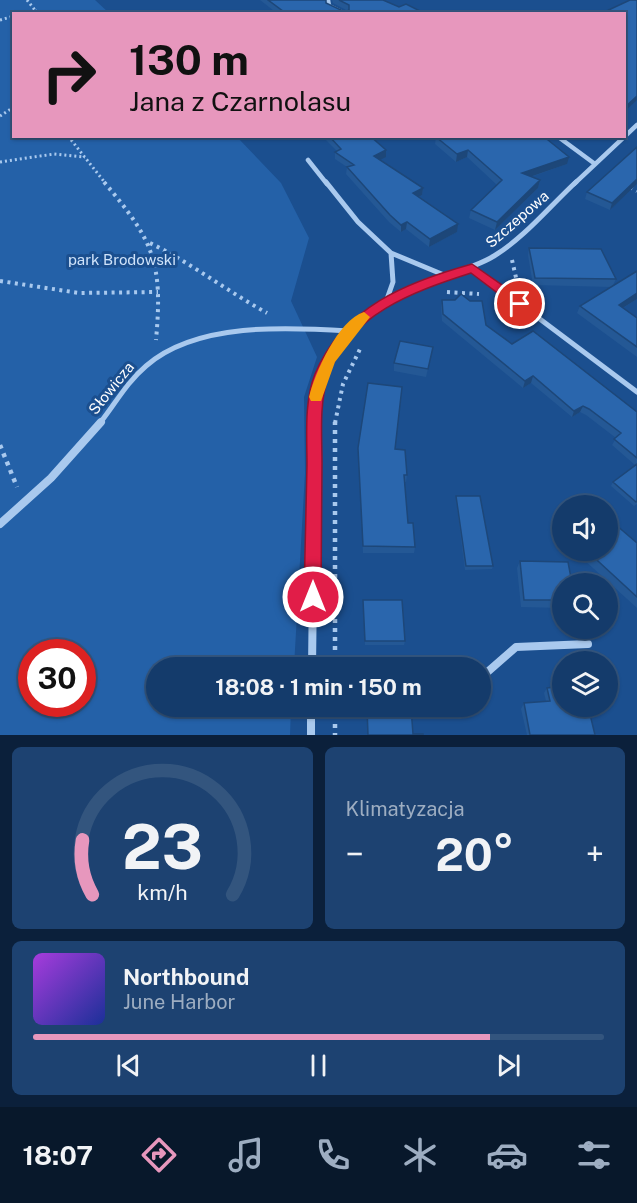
<!DOCTYPE html>
<html lang="pl">
<meta charset="utf-8">
<style>
:root{--surface:#143b6b;--page:#1d4271;--text:#f1f3f6;--muted:#9dadc1;--line:#33557e;--accent:#e797bd}
body{margin:0;font-family:"Public Sans",sans-serif;background:var(--page);color:var(--text);height:100vh;display:flex;flex-direction:column;font-size:22px;white-space:nowrap}
*{box-sizing:border-box;margin:0}
p{font-size:20px;color:var(--muted)}
.icon{flex:none;width:33px;height:33px;fill:none;stroke:currentColor;stroke-width:2;stroke-linecap:round;stroke-linejoin:round}
.map{position:relative;height:735px;overflow:hidden}
.sheet{display:flex;flex-direction:column;gap:12px;padding:12px;background:#0b203b;flex:1}
.sheet>*{flex:none}
.guide{position:absolute;left:12px;top:12px;width:614px;height:126px;border-radius:0px;box-shadow:0 2px 4px #0004,0 0 0 2px var(--line);background:#e797bd;color:#111;overflow:hidden}
.controls{position:absolute;left:552px;top:495px;display:grid;gap:12px}
.controls a{display:grid;place-items:center;width:66px;height:66px;border-radius:50%;background:var(--surface);box-shadow:0 2px 4px #0004,0 0 0 2px var(--line);font-size:30px}
.speed{position:absolute;left:18px;top:639px;display:flex;gap:12px;font-size:30px;font-weight:700;text-align:center}
.speed>*{display:grid;place-content:center;width:78px;height:78px;border-radius:50%;background:var(--surface);box-shadow:0 2px 4px #0004,0 0 0 2px var(--line);line-height:1}
.speed .limit{border:9px solid #d22;background:#fff;color:#111}
.pin{position:absolute;display:grid;place-items:center;width:51px;height:51px;color:#fff;margin:-26px;border:3px solid #fff;border-radius:50%;box-shadow:0 2px 6px #0007}
.me{position:absolute;width:66px;margin:-33px;rotate:0deg;stroke-linejoin:round;filter:drop-shadow(0 0 4px #0008)}
.turn{display:flex;align-items:center;gap:21px;height:126px;padding:0 18px;font-size:27px}
.turn .icon{width:78px;height:78px;stroke-width:2.5}
.turn b{display:block;font-size:42px;line-height:51px}
.big{font-size:45px;font-weight:700;line-height:1.1}
.sheet .tile{flex:1;display:flex;flex-direction:column;justify-content:center;gap:9px;min-width:0;padding:0 21px;border-radius:9px;background:var(--page)}
.sheet .dial{align-items:center;gap:0}
.dial svg{height:156px;overflow:visible;fill:none;stroke:var(--line);stroke-width:7;stroke-linecap:round;text-anchor:middle}
.dial text{fill:var(--text);stroke:none}
.song{display:flex;align-items:center;gap:18px}
.cover{width:72px;height:72px;border-radius:9px;background:linear-gradient(135deg,hsl(280 70% 55%),hsl(230 70% 35%))}
.played{height:6px;border-radius:3px;background:linear-gradient(90deg,var(--accent) 80%,var(--line) 80%)}
.keys{display:flex;justify-content:space-around;direction:ltr}
.heat{display:flex;justify-content:space-between;align-items:center;font-size:33px;direction:ltr}
.sheet .tiles{flex:1;display:grid;gap:12px;grid-template-columns:1fr 1fr}
.tile:last-child{grid-column:span 2}
.trip{position:absolute;left:146px;top:657px;width:345px;height:60px;border-radius:30px;background:var(--surface);box-shadow:0 2px 4px #0004,0 0 0 2px var(--line);font-weight:700;line-height:60px;text-align:center}
.tabs{display:flex;height:96px;justify-content:space-around;align-items:center;background:#08182b;color:var(--muted)}
.tabs .icon{width:42px;height:42px}
.tabs .current{color:var(--accent)}
.tabs b{font-size:27px;color:var(--text)}
.map>svg:first-child{display:block}
</style>
<div class="map">
<svg width="637" height="735" viewBox="0 0 637 735">
<rect width="100%" height="100%" fill="#1b4f8f"/>
<path fill="#2461a8" fill-rule="evenodd" d="M0 0H95L109 13 14 14V136L237 137 281 183 309 238 291 301 317 357 304 397 305 473 294 667 156 668V706L291 707 290 735H0ZM32 652H82V704H32Z"/>
<g fill="none" stroke-linecap="round" stroke-linejoin="round">
<path stroke="#a9c9ee" stroke-width="3" stroke-dasharray="2 3" stroke-linecap="butt" d="M27 0 38 14
M26 14 37 11
M0 20 14 16
M0 116 14 107
M68 136 106 184
M0 162 54 154 85 157"/>
<path stroke="#a9c9ee" stroke-width="4" stroke-dasharray="3 4.5" stroke-linecap="butt" d="M104 182C154 241 163 263 156 340
M630 187 637 191
M150 243C191 263 227 291 267 313
M512 260 517 282
M0 281 79 293 158 292
M447 292 479 294
M335 423 343 384 361 347"/>
<path stroke="#a9c9ee" stroke-width="4.5" stroke-dasharray="4 5" stroke-linecap="butt" d="M0 445 17 487
M335 668V422
M335 706V735"/>
<path stroke="#a9c9ee" stroke-width="4.5" d="M328 0 329 6 345 14
M557 136 595 164
M308 160 327 184
M574 184 637 125"/>
<path stroke="#a9c9ee" stroke-width="5" d="M326 182 358 222 391 253 444 275
M472 268 637 392
M387 299 393 282 391 253
M100 423C115 404 127 382 146 366 196 322 287 327 349 331
M315 423C316 360 357 311 413 287 440 275 469 271 494 256 525 237 549 207 576 182"/>
<path stroke="#a9c9ee" stroke-width="8" d="M0 524 51 478 101 422
M312 668 315 422
M480 675H484L516 647 588 644
M311 706V735"/>
</g>
<path fill="#245895" d="M260 0H326V3L345 12 348 11 333 3 332 0H383L399 7 426 14H278Z
M324 136H370L386 157 380 159 423 188 422 195 419 197 457 232 429 247 406 229 401 232 389 222 346 174 347 167 335 159V152L337 151 324 138Z
M436 137 567 164 531 177 540 180 538 188 495 230 469 218 471 210 497 185 467 157 456 162 435 144Z
M637 147V184L610 210 585 199 587 192Z
M529 248 616 279 613 285 637 271V299L623 308 637 318V357L577 313 580 306 611 287 533 285 528 255Z
M442 300 486 325 512 344 637 412V504L634 506 611 486 613 482 635 465 612 445 616 438 586 415 580 412 572 417 531 383 523 388 442 321 441 307Z
M431 355 426 377 394 371V363Z
M358 448 395 449 407 475 406 482H404L408 523 415 547 414 553H363Z
M456 496 493 566 492 569 465 570 456 500Z
M637 543V608L582 558 585 550H608Z
M520 561 572 583V584H562V603L560 608 521 607 517 568Z
M363 600 405 641 404 645H365Z
M547 688 595 735H527L521 709 524 703 546 701 544 693Z"/>
<path fill="#1d4779" d="M637 96V100L624 112V108Z
M386 150V157L374 163V156Z
M468 150 467 157 456 162 457 154Z
M569 157 567 164 521 180 522 173Z
M637 179V184L610 210 612 203Z
M540 180 538 188 495 230 497 222Z
M423 188 422 195 413 200V193Z
M407 222 406 229 401 232V225Z
M458 224 457 232 429 247 430 239Z
M637 293V299L616 312 619 305Z
M533 376 531 383 523 388 525 381Z
M583 406 580 412 572 417 574 411Z"/>
<path fill="#2a66ad" stroke="#1d4779" stroke-width="1.5" d="M268 0H326V3L345 12 349 10V5L339 0H383L399 7 406 4 426 14H287Z
M630 0H637V96L624 108V14H600Z
M329 136H370L386 150 374 156 423 188 413 193 458 224 430 239 407 222 401 225 390 215 347 167 354 165 335 152 341 149Z
M543 136 569 157 522 173 540 180 497 222 471 210 502 180 468 150 457 154 436 137Z
M637 147V179L612 203 587 192Z
M529 248 601 249 616 279 535 278Z
M637 271V293L619 305 637 318V347L580 306Z
M461 294 470 301H482L486 325 512 344 533 331 637 412V458L614 439 621 433 589 409 583 406 574 411 533 376 525 381 443 314 442 300H455Z
M400 341 433 347 428 369 394 363Z
M368 383 402 387 395 449 405 450 407 475H404L408 523H413L415 547 363 546 358 448Z
M637 464V501L636 502 613 482Z
M456 496H480L493 566H466Z
M616 525 637 543V597L586 550H608V532Z
M520 561 568 562 572 583 561 582 562 600H524Z
M363 600H402L405 641H365Z
M562 686V706H588L595 735H530L524 703 550 701 547 688Z
M367 708H411L413 734H423V735H368Z"/>
<path fill="#e11d48" stroke="#92132f" stroke-width="1.5" d="M472 264 525 301V307H516L471 273C415 291 348 314 328 377 319 404 322 435 322 463 322 508 321 552 321 597L319 602 313 604 307 602 304 597C305 553 306 509 307 465 307 436 304 401 315 374 343 307 407 282 472 264Z"/>
<path fill="#f59e0b" d="M364 312 370 317 335 362 321 401H311L309 397C315 373 338 320 364 312Z"/>
<g text-anchor="middle" dominant-baseline="central" stroke-width="6" stroke-linejoin="round" paint-order="stroke">
<g font-size="15" fill="#fff" stroke="#1b4f8f">
<text transform="translate(517 219) rotate(-41)">Szczepowa</text>
<text transform="translate(111 388) rotate(-51)">Słowicza</text>
</g>
<g font-size="15" fill="#cfe3fa" stroke="#1b4f8f">
<text x="122" y="259">park Brodowski</text>
</g>
</g>
</svg>
<div class="controls">
<a><svg class="icon" aria-label="sound" viewBox="0 0 24 24"><path d="M4 9h4l5-4v14l-5-4H4zM17 9q2 3 0 6"/></svg></a>
<a><svg class="icon" aria-label="search" viewBox="0 0 24 24"><circle cx="10" cy="10" r="6"/><path d="M15 15l6 6"/></svg></a>
<a><svg class="icon" aria-label="layers" viewBox="0 0 24 24"><path d="M12 4l9 5-9 5-9-5zM3 14l9 5 9-5"/></svg></a>
</div>
<div class="speed"><div class="limit">30</div></div>
<div class="pin" style="left:520px;top:304px;background:#d93025"><svg class="icon" aria-label="arrive" viewBox="0 0 24 24"><path d="M6 21V4h12l-3 4 3 4H6"/></svg></div>
<svg class="me" style="left:313px;top:597px" viewBox="-20 -20 40 40"><circle r="17" fill="#e11d48" stroke="#fff" stroke-width="3"/><path d="M0-11L8 9 0 5-8 9z" fill="#fff"/></svg>
<div class="trip">18:08 · 1 min · 150 m</div>
<div class="guide">
<div class="turn"><svg class="icon" aria-label="right" viewBox="0 0 24 24"><path d="M7 20v-9h11M14 6l5 5-5 5"/></svg><div><b>130 m</b>Jana z Czarnolasu</div></div>
</div>
</div>
<section class="sheet">
<div class="tiles">
<div class="tile dial"><svg viewBox="0 0 100 80">
<path d="M14 69A42 42 0 1 1 86 69"/>
<path d="M14 69A42 42 0 0 1 9 41" stroke="#e797bd"/>
<text x="50" y="56" font-size="32" font-weight="700">23</text>
<text x="50" y="72" font-size="11">km/h</text>
</svg></div>
<div class="tile"><p>Klimatyzacja</p>
<div class="heat"><a>−</a><b class="big">20°</b><a>+</a></div>
</div>
<div class="tile">
<div class="song"><i class="cover"></i><div><b>Northbound</b><p>June Harbor</p></div></div>
<div class="played"></div>
<div class="keys"><svg class="icon" aria-label="previous" viewBox="0 0 24 24"><path d="M18 5L8 12l10 7zM5 5v14"/></svg><svg class="icon" aria-label="pause" viewBox="0 0 24 24"><path d="M8 5v14M16 5v14"/></svg><svg class="icon" aria-label="next" viewBox="0 0 24 24"><path d="M6 5l10 7-10 7zM19 5v14"/></svg></div>
</div>
</div>
</section>
<nav class="tabs">
<b>18:07</b>
<svg class="icon current" aria-label="directions" viewBox="0 0 24 24"><path d="M12 3l9 9-9 9-9-9zM9 14v-3h6M13 9l2 2-2 2"/></svg>
<svg class="icon" aria-label="music" viewBox="0 0 24 24"><path d="M9 18V5l10-2v13"/><circle cx="6" cy="18" r="3"/><circle cx="16" cy="16" r="3"/></svg>
<svg class="icon" aria-label="phone" viewBox="0 0 24 24"><path d="M5 4h4l2 5-3 2q2 4 5 5l2-3 5 2v4C11 20 4 13 5 4z"/></svg>
<svg class="icon" aria-label="climate" viewBox="0 0 24 24"><path d="M12 3v18M4 7l16 10M4 17L20 7"/></svg>
<svg class="icon" aria-label="car" viewBox="0 0 24 24"><path d="M5 17H2v-5l4-1 3-4h7l3 4 3 1v5h-3M9 17h6M6 11h13"/><circle cx="7" cy="17" r="2"/><circle cx="17" cy="17" r="2"/></svg>
<svg class="icon" aria-label="filters" viewBox="0 0 24 24"><path d="M4 7h16M4 17h16"/><circle cx="9" cy="7" r="2"/><circle cx="15" cy="17" r="2"/></svg>
</nav>
